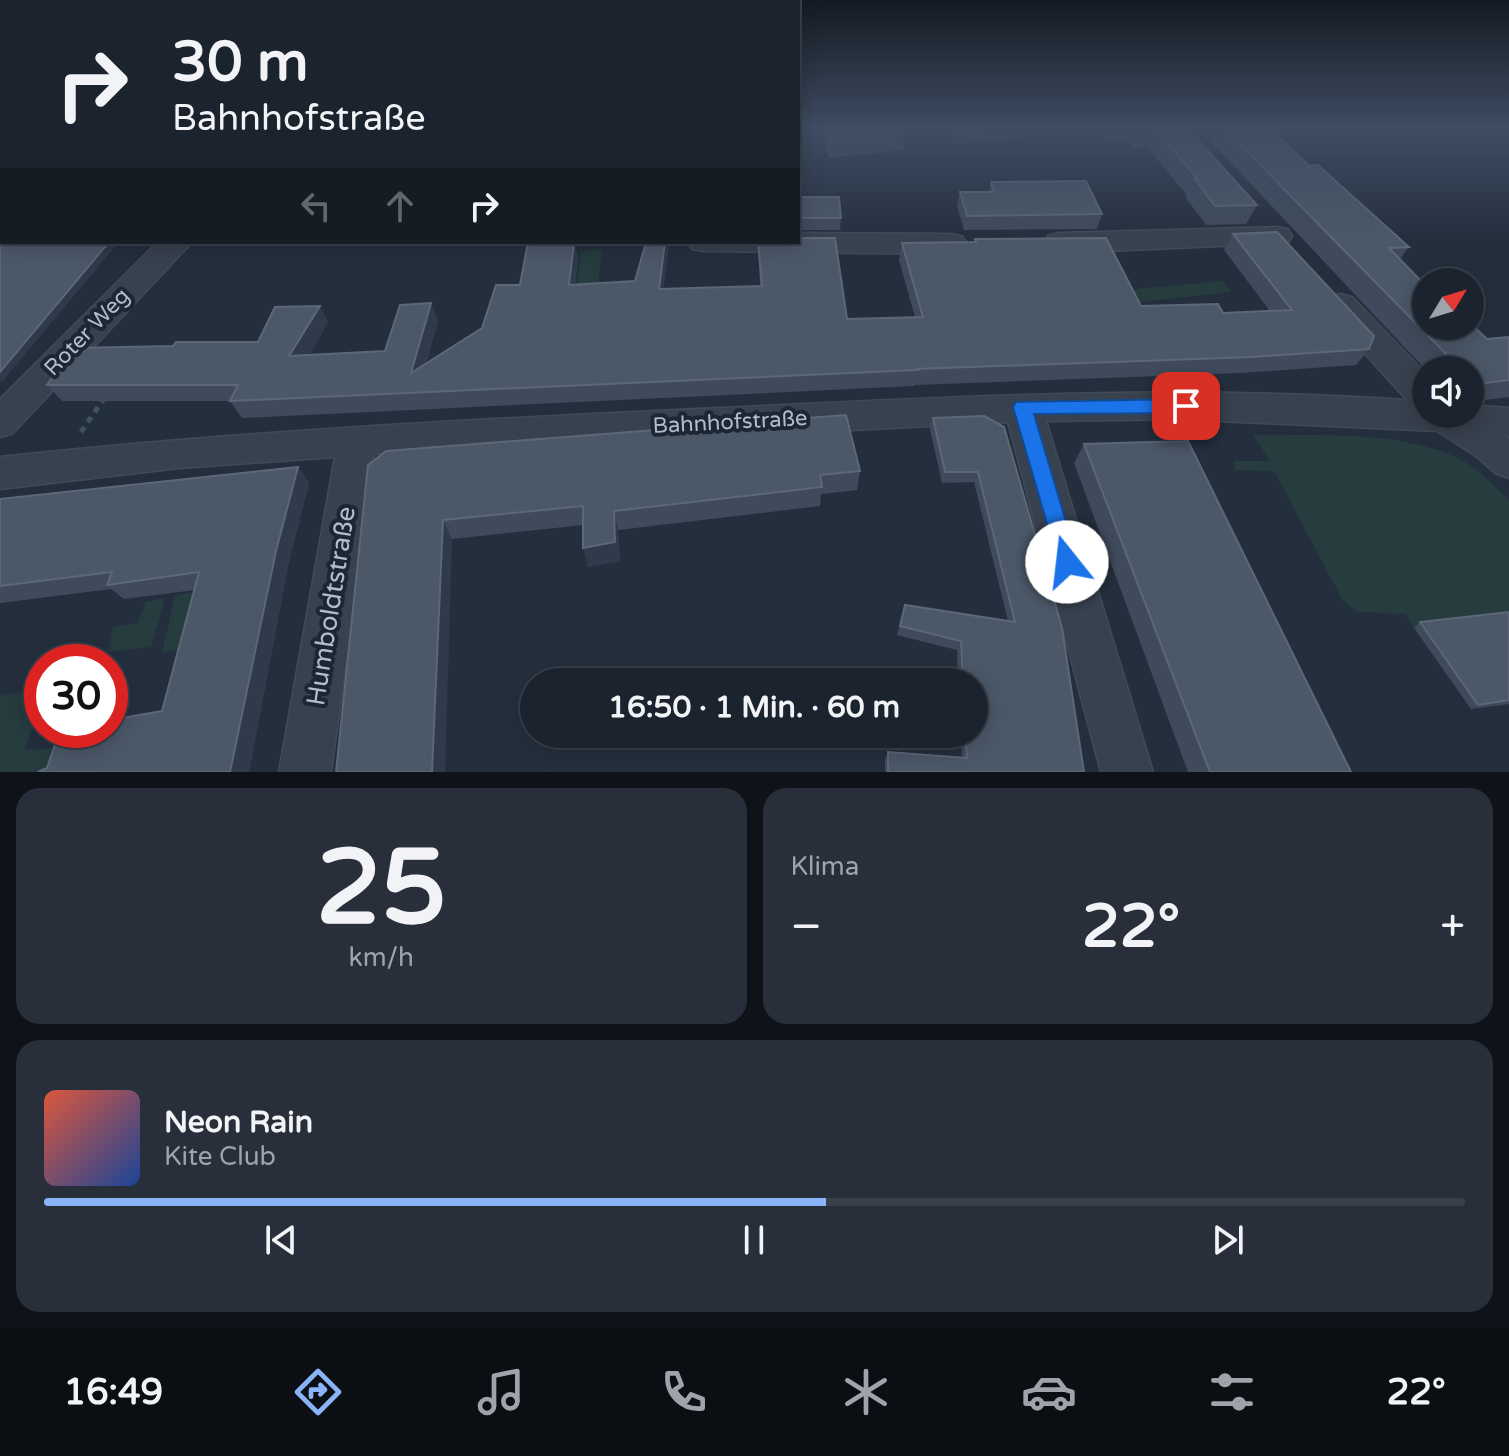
<!DOCTYPE html>
<html lang="de">
<meta charset="utf-8">
<style>
:root{--surface:#1b232e;--page:#282f3a;--text:#f1f3f6;--muted:#a0a4aa;--line:#39404a;--accent:#8ab4f8}
body{margin:0;font-family:"Varela Round",sans-serif;background:var(--page);color:var(--text);height:100vh;display:flex;flex-direction:column;font-size:30px;white-space:nowrap}
*{box-sizing:border-box;margin:0}
p{font-size:26px;color:var(--muted)}
.icon{flex:none;width:44px;height:44px;fill:none;stroke:currentColor;stroke-width:2;stroke-linecap:round;stroke-linejoin:round}
.map{position:relative;height:772px;overflow:hidden}
.sheet{display:flex;flex-direction:column;gap:16px;padding:16px;background:#0f1319;flex:1}
.sheet>*{flex:none}
.hud{position:absolute;left:0px;top:0px;width:800px;height:244px;box-shadow:0 4px 20px #0003,0 0 0 2px var(--line);background:#1b232e;color:var(--text);overflow:hidden}
.needle{width:52px;rotate:52deg}
.buttons{position:absolute;left:1412px;top:268px;display:grid;gap:16px}
.buttons a{display:grid;place-items:center;width:72px;height:72px;border-radius:50%;background:var(--surface);box-shadow:0 4px 20px #0003,0 0 0 2px var(--line);font-size:40px}
.speed{position:absolute;left:24px;top:644px;display:flex;gap:16px;font-size:40px;font-weight:700;text-align:center}
.speed>*{display:grid;place-content:center;width:104px;height:104px;border-radius:50%;background:var(--surface);box-shadow:0 4px 20px #0003,0 0 0 2px var(--line);line-height:1}
.speed .limit{border:12px solid #d22;background:#fff;color:#111}
.pin{position:absolute;display:grid;place-items:center;width:68px;height:68px;color:#fff;margin:-34px;border-radius:16px;box-shadow:0 4px 12px #0006}
.me{position:absolute;width:88px;margin:-44px;rotate:344deg;stroke-linejoin:round;filter:drop-shadow(0 0 6px #0008)}
.turn{display:flex;align-items:center;gap:28px;height:168px;padding:0 40px;font-size:36px}
.turn .icon{width:104px;height:104px;stroke-width:2.5}
.turn b{display:block;font-size:56px;line-height:68px}
.lanes{display:flex;align-items:center;height:76px;padding:0 40px;background:#0003;justify-content:center;gap:40px;direction:ltr}
.lanes .off{opacity:.35}
.big{font-size:60px;font-weight:800;line-height:1.1}
.sheet .card{flex:1;display:flex;flex-direction:column;justify-content:center;gap:12px;min-width:0;padding:0 28px;border-radius:24px;background:var(--page)}
.sheet .dial{align-items:center;gap:0}
.dial b{font-size:104px;line-height:1}
.song{display:flex;align-items:center;gap:24px}
.cover{width:96px;height:96px;border-radius:12px;background:linear-gradient(135deg,hsl(10 70% 55%),hsl(220 70% 35%))}
.played{height:8px;border-radius:4px;background:linear-gradient(90deg,var(--accent) 55%,var(--line) 55%)}
.keys{display:flex;justify-content:space-around;direction:ltr}
.heat{display:flex;justify-content:space-between;align-items:center;font-size:44px;direction:ltr}
.sheet .tiles{flex:1;display:grid;gap:16px;grid-template-columns:1fr 1fr}
.card:last-child{grid-column:span 2}
.trip{position:absolute;left:520px;top:668px;width:468px;height:80px;border-radius:40px;background:var(--surface);box-shadow:0 4px 20px #0003,0 0 0 2px var(--line);font-weight:800;line-height:80px;text-align:center}
.dock{display:flex;height:128px;justify-content:space-around;align-items:center;background:#0b0e12;color:var(--muted)}
.dock .icon{width:56px;height:56px}
.dock .selected{color:var(--accent)}
.dock b{font-size:36px;color:var(--text)}
.map>svg:first-child{display:block}
</style>
<div class="map">
<svg width="1509" height="772" viewBox="0 0 1509 772">
<rect width="100%" height="100%" fill="#242f3e"/>
<path fill="#263c3f" d="M602 250 591 338 570 340 581 251Z
M1223 281 1231 292 1132 303 1126 290Z
M1253 435C1321 436 1393 430 1456 457 1476 466 1493 485 1509 500V616L1413 628 1406 614 1357 612 1342 599 1274 471 1236 470 1233 461H1270Z
M200 591 196 648 162 652 175 596Z
M165 598 151 647 108 652 113 627 138 623 146 602Z
M42 688V700L24 750 53 748 47 772H0V696Z"/>
<g fill="none" stroke-linecap="round" stroke-linejoin="round">
<defs>
<path id="minor" d="M1277 227 1288 229 1292 236 1288 243 1059 253 1048 250 1044 243 1048 236 1059 233Z
M798 233 952 234 963 237 967 244 963 251 952 254 703 251 692 249 688 242H798Z
M158 242H192L13 433 0 437V399Z
M1340 294 1352 297 1426 374V414H1470V405L1509 408V436H1506L1509 439V478L1495 473 1476 456 1437 431 1175 419 1046 421 1153 772H1101L1008 422 374 454 331 772H279L335 457 179 468 0 489V457C240 431 480 419 721 408 950 397 1178 384 1407 400L1328 313 1324 305 1328 297Z"/>
</defs>
<use href="#minor" stroke="#414a57" stroke-width="3"/>
<path stroke="#3f5557" stroke-width="5" stroke-dasharray="6 6" stroke-linecap="butt" d="M81 432 103 400"/>
<use href="#minor" fill="#38414e" fill-rule="evenodd"/>
</g>
<path fill="#3f4b5c" d="M822 130H904L905 134 903 150 829 158Z
M946 130H1020L1018 138 955 144Z
M1099 130H1189L1257 205 1246 224 1206 225 1186 198 1187 195 1147 147 1134 148 1127 139 1107 140Z
M1200 130H1272L1309 166 1409 247 1400 259 1426 326 1487 339 1509 337V397L1470 402V370H1426Z
M991 182 1102 214 1097 229 964 230 957 206 960 192H989Z
M798 197 841 218 840 230H798Z
M1233 234 1369 349 1356 365 1240 373 914 385V386L242 418 230 401H62L47 385 173 346 258 342 328 322 309 355 385 351 438 320 426 364 482 328 520 285 578 256 575 285 635 281 669 245 663 289 760 286 758 242 847 319 915 317 899 260 902 243H974L975 239 1141 306 1223 313 1270 311 1224 250Z
M984 416 1084 772H885V760L888 752 962 758 961 734H974V682H958L957 650 897 635 905 605 1008 621 974 482 942 483 930 429 933 418Z
M1084 444 1351 772H1188L1074 463Z
M368 465 860 471 857 490 821 494 820 506 618 530 620 561 588 567 583 525 452 539Z
M298 467 309 483 288 566 249 772 47 768 162 711 195 590 124 599 111 589 0 603V499Z
M1509 612V704L1471 709 1414 628 1420 622Z"/>
<path fill="#2f3b4b" d="M109 242H119L2 382 0 379V372Z
M574 242 578 256 573 302 569 285Z
M665 242H668L669 245 661 306 659 289Z
M431 303 438 320 419 390 411 373Z
M320 306 328 322 299 373 289 356Z
M298 467 309 483 288 566 249 772H230L276 551Z
M614 511 618 530 620 561 588 567 583 548Z
M443 520 452 539 445 772H432Z"/>
<path fill="#4b5868" stroke="#5c6777" stroke-width="2" d="M827 130H904L905 134 830 142Z
M956 130H984L958 133Z
M1156 130H1189L1257 205 1215 206 1195 179H1198Z
M1226 130H1272L1309 166 1318 165 1409 247 1389 248 1426 286V326H1470V323L1487 339 1509 337V380L1485 383 1470 369 1458 370 1445 353Z
M1086 181 1102 214 967 216 960 192H994L991 182Z
M798 197H839L841 218H799L798 220Z
M1277 232 1374 336 1369 349 1251 357 915 369 917 370 230 401 238 385H47L73 348 173 346 176 342H258L275 307 320 306 289 356 385 351 400 305 431 303 411 373 482 328 496 285H520L528 242H574L569 285 635 281 646 242H665L659 289 762 286 758 242H798V238H835L847 319 923 317 902 243 976 242 975 239 1106 238 1141 306 1218 304 1223 313 1292 310 1233 234Z
M4 242H109L0 372V246Z
M846 415 860 471 820 475 822 487 614 511 615 542 583 548V506L443 520 432 772H336L368 465 386 451Z
M984 416 1004 427 1062 628 1084 772H888V752L967 758 965 734H974V682H963L961 641 900 626 905 605 1015 622 978 472H945L933 418Z
M1188 441 1351 772H1210L1084 444Z
M298 467 276 551 230 772H38L47 768 60 730H110V720L162 711 199 572 107 585 112 572 0 586V499Z
M1509 612V700L1478 705 1420 622Z"/>
<linearGradient id="sky" x2="0" y2="1"><stop stop-color="#141a22"/><stop offset="0.54" stop-color="#3f4d63"/><stop offset="1" stop-color="#3f4d63" stop-opacity="0"/></linearGradient>
<rect width="1509" height="239" fill="url(#sky)"/>
<path fill="#1a73e8" stroke="#114b97" stroke-width="2" d="M1186 399 1195 406 1186 413 1034 414 1078 562 1075 568 1067 571 1060 568 1013 407 1016 402Z"/>
<g text-anchor="middle" dominant-baseline="central" stroke-width="8" stroke-linejoin="round" paint-order="stroke">
<g font-size="22" fill="#b4bcc9" stroke="#1d2633">
<text transform="translate(87 332) rotate(-46)">Roter Weg</text>
<text transform="translate(730 422) rotate(-3)">Bahnhofstraße</text>
</g>
<g font-size="26" fill="#b4bcc9" stroke="#1d2633">
<text transform="translate(331 606) rotate(-81)">Humboldtstraße</text>
</g>
</g>
</svg>
<div class="buttons">
<a><svg class="needle" viewBox="-14 -14 28 28"><path d="M0-13l5 13h-10z" fill="#e53935"/><path d="M0 13l5-13h-10z" fill="#a0a4aa"/></svg></a>
<a><svg class="icon" aria-label="sound" viewBox="0 0 24 24"><path d="M4 9h4l5-4v14l-5-4H4zM17 9q2 3 0 6"/></svg></a>
</div>
<div class="speed"><div class="limit">30</div></div>
<div class="pin" style="left:1186px;top:406px;background:#d93025"><svg class="icon" aria-label="arrive" viewBox="0 0 24 24"><path d="M6 21V4h12l-3 4 3 4H6"/></svg></div>
<svg class="me" style="left:1067px;top:562px" viewBox="-20 -20 40 40"><circle r="19" fill="#fff"/><path d="M0-13L10 11 0 6-10 11z" fill="#1a73e8"/></svg>
<div class="trip">16:50 · 1 Min. · 60 m</div>
<div class="hud">
<div class="turn"><svg class="icon" aria-label="right" viewBox="0 0 24 24"><path d="M7 20v-9h11M14 6l5 5-5 5"/></svg><div><b>30 m</b>Bahnhofstraße</div></div>
<div class="lanes"><svg class="icon off" aria-label="left" viewBox="0 0 24 24"><path d="M17 20v-9H6M10 6l-5 5 5 5"/></svg><svg class="icon off" aria-label="ahead" viewBox="0 0 24 24"><path d="M12 20V5M6 11l6-6 6 6"/></svg><svg class="icon" aria-label="right" viewBox="0 0 24 24"><path d="M7 20v-9h11M14 6l5 5-5 5"/></svg></div>
</div>
</div>
<section class="sheet">
<div class="tiles">
<div class="card dial"><b>25</b><p>km/h</p></div>
<div class="card"><p>Klima</p>
<div class="heat"><a>−</a><b class="big">22°</b><a>+</a></div>
</div>
<div class="card">
<div class="song"><i class="cover"></i><div><b>Neon Rain</b><p>Kite Club</p></div></div>
<div class="played"></div>
<div class="keys"><svg class="icon" aria-label="previous" viewBox="0 0 24 24"><path d="M18 5L8 12l10 7zM5 5v14"/></svg><svg class="icon" aria-label="pause" viewBox="0 0 24 24"><path d="M8 5v14M16 5v14"/></svg><svg class="icon" aria-label="next" viewBox="0 0 24 24"><path d="M6 5l10 7-10 7zM19 5v14"/></svg></div>
</div>
</div>
</section>
<nav class="dock">
<b>16:49</b>
<svg class="icon selected" aria-label="directions" viewBox="0 0 24 24"><path d="M12 3l9 9-9 9-9-9zM9 14v-3h6M13 9l2 2-2 2"/></svg>
<svg class="icon" aria-label="music" viewBox="0 0 24 24"><path d="M9 18V5l10-2v13"/><circle cx="6" cy="18" r="3"/><circle cx="16" cy="16" r="3"/></svg>
<svg class="icon" aria-label="phone" viewBox="0 0 24 24"><path d="M5 4h4l2 5-3 2q2 4 5 5l2-3 5 2v4C11 20 4 13 5 4z"/></svg>
<svg class="icon" aria-label="climate" viewBox="0 0 24 24"><path d="M12 3v18M4 7l16 10M4 17L20 7"/></svg>
<svg class="icon" aria-label="car" viewBox="0 0 24 24"><path d="M5 17H2v-5l4-1 3-4h7l3 4 3 1v5h-3M9 17h6M6 11h13"/><circle cx="7" cy="17" r="2"/><circle cx="17" cy="17" r="2"/></svg>
<svg class="icon" aria-label="filters" viewBox="0 0 24 24"><path d="M4 7h16M4 17h16"/><circle cx="9" cy="7" r="2"/><circle cx="15" cy="17" r="2"/></svg>
<b>22°</b>
</nav>
